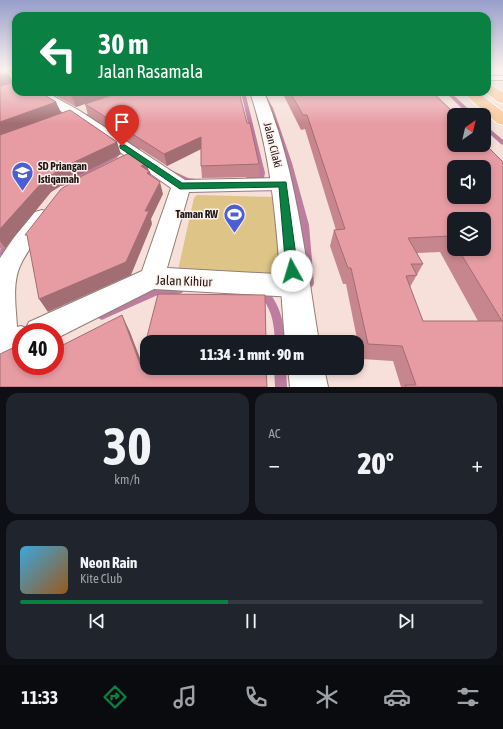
<!DOCTYPE html>
<html lang="id">
<meta charset="utf-8">
<style>
:root{--surface:#171b24;--page:#20242c;--text:#f1f3f6;--muted:#9ea1a6;--line:#363941;--accent:#0b8043}
body{margin:0;font-family:"Asap Condensed",sans-serif;background:var(--page);color:var(--text);height:100vh;display:flex;flex-direction:column;font-size:15px;white-space:nowrap}
*{box-sizing:border-box;margin:0}
p{font-size:13px;color:var(--muted)}
.icon{flex:none;width:22px;height:22px;fill:none;stroke:currentColor;stroke-width:2;stroke-linecap:round;stroke-linejoin:round}
.map{position:relative;height:387px;overflow:hidden}
.side{display:flex;flex-direction:column;gap:6px;padding:6px;background:#0d0f14;flex:1}
.side>*{flex:none}
.hud{position:absolute;left:12px;top:12px;width:479px;height:84px;border-radius:12px;box-shadow:0 2px 6px #0003;background:#0b8043;color:#fff;overflow:hidden}
.needle{width:26px;rotate:34deg}
.fabs{position:absolute;left:447px;top:108px;display:grid;gap:8px}
.fabs a{display:grid;place-items:center;width:44px;height:44px;border-radius:8px;background:var(--surface);box-shadow:0 2px 6px #0003;font-size:20px}
.speed{position:absolute;left:12px;top:323px;display:flex;gap:8px;font-size:20px;font-weight:700;text-align:center}
.speed>*{display:grid;place-content:center;width:52px;height:52px;border-radius:50%;background:var(--surface);box-shadow:0 2px 6px #0003;line-height:1}
.speed .limit{border:6px solid #d22;background:#fff;color:#111}
.pin{position:absolute;display:grid;place-items:center;width:34px;height:34px;color:#fff;margin:-41px -17px;border-radius:50% 50% 50% 0;rotate:-45deg;box-shadow:0 0 4px #0007}
.pin .icon{rotate:45deg}
.me{position:absolute;width:44px;margin:-22px;rotate:354deg;stroke-linejoin:round;filter:drop-shadow(0 0 3px #0008)}
.turn{display:flex;align-items:center;gap:14px;height:84px;padding:0 20px;font-size:18px}
.turn .icon{width:52px;height:52px;stroke-width:2.5}
.turn b{display:block;font-size:28px;line-height:34px}
.big{font-size:30px;font-weight:800;line-height:1.1}
.side .card{flex:1;display:flex;flex-direction:column;justify-content:center;gap:6px;min-width:0;padding:0 14px;border-radius:12px;background:var(--page)}
.side .dial{align-items:center;gap:0}
.dial b{font-size:52px;line-height:1}
.song{display:flex;align-items:center;gap:12px}
.cover{width:48px;height:48px;border-radius:6px;background:linear-gradient(135deg,hsl(200 70% 55%),hsl(30 70% 35%))}
.played{height:4px;border-radius:2px;background:linear-gradient(90deg,var(--accent) 45%,var(--line) 45%)}
.keys{display:flex;justify-content:space-around;direction:ltr}
.heat{display:flex;justify-content:space-between;align-items:center;font-size:22px;direction:ltr}
.side .tiles{flex:1;display:grid;gap:6px;grid-template-columns:1fr 1fr}
.card:last-child{grid-column:span 2}
.trip{position:absolute;left:140px;top:335px;width:224px;height:40px;border-radius:12px;background:var(--surface);box-shadow:0 2px 6px #0003;font-weight:800;line-height:40px;text-align:center}
.tab-bar{display:flex;height:64px;justify-content:space-around;align-items:center;background:#090b0e;color:var(--muted)}
.tab-bar .icon{width:28px;height:28px}
.tab-bar .selected{color:var(--accent)}
.tab-bar b{font-size:18px;color:var(--text)}
.map>svg:first-child{display:block}
</style>
<div class="map">
<svg width="503" height="387" viewBox="0 0 503 387">
<rect width="100%" height="100%" fill="#f7e0da"/>
<path fill="#dec487" d="M197 195 277 197 284 275 178 270 194 198Z"/>
<g fill="none" stroke-linecap="round" stroke-linejoin="round">
<path fill="#bd7d9e" fill-rule="evenodd" d="M241 92H245L265 173 264 178 247 181 244 179 247 177 259 175V173Z
M260 92H264L273 108 292 163 309 225 314 284 312 287 309 288 306 287 304 284 301 225 286 163 269 108Z
M445 92H450L475 115H469Z
M90 112H94V113L92 115 94 117 140 148V150H136L90 119 86 115Z
M484 124 503 140V145L501 144 484 129Z
M114 147 121 152 117 158 63 186H59L58 185 59 184 113 156 115 152 111 149Z
M171 170 188 178 197 179 200 181C191 187 177 178 169 173L168 172 169 171Z
M10 237 13 238 14 240 3 255 0 256C0 248 1 240 10 237Z
M159 286H179L182 287 184 290 182 293 179 294H160L106 318 102 320 98 318 97 315 98 312Z
M257 290 269 292C281 308 284 323 285 342H275C274 326 273 313 263 299L254 297 252 294 254 291Z
M274 368H286L287 387H275Z"/>
<defs>
<path id="service" d="M487 76H503V80H487Z"/>
<path id="minor" d="M0 70H5L16 75V83L0 75Z
M31 92H46L80 111 185 180 283 178 289 180 292 184 289 188 283 190 189 192 167 268 294 275 303 278 307 286 303 294 294 297 154 289 55 339V332H21V355L0 365V258L15 236 35 212 42 210 49 212 52 217C42 234 28 248 20 266 12 284 16 308 17 327L21 326 26 328 29 322 142 271 171 188 70 117Z"/>
<path id="tertiary" d="M250 92H264C297 171 305 258 319 342H285C278 258 277 172 250 92Z
M288 368H324L328 387H290Z"/>
<path id="primary" d="M487 83 503 92V103L498 102 485 92H487Z
M462 92H478L503 112V125L497 123Z"/>
</defs>
<use href="#service" stroke="#927e77" stroke-width="2"/>
<use href="#minor" stroke="#927e77" stroke-width="2"/>
<use href="#tertiary" stroke="#927e77" stroke-width="2"/>
<use href="#primary" stroke="#fff" stroke-width="2"/>
<use href="#service" fill="#fff" fill-rule="evenodd"/>
<use href="#minor" fill="#fff" fill-rule="evenodd"/>
<use href="#tertiary" fill="#fff" fill-rule="evenodd"/>
<use href="#primary" fill="#fbca9a" fill-rule="evenodd"/>
</g>
<path fill="#c7868d" fill-rule="evenodd" d="M0 70 9 74 12 82V72L8 70H16V92L56 102 61 113 121 154 73 178 51 192 5 248H0Z
M49 92H120L76 107Z
M282 92H437L436 95 503 162V387H401L393 361 361 359 346 284H343L330 246 334 230H336L305 129 301 130ZM454 219 484 249H454ZM440 252 478 321H423L410 287 423 264 417 253Z
M85 104 247 123 259 164V177L202 178 201 166V149L167 166 88 115Z"/>
<path fill="#a26d73" d="M9 74 13 83 0 88V76Z
M87 92H120L76 107 72 97Z
M56 102 61 113 0 136V122Z
M201 137 203 148 167 166 164 154Z
M117 142 121 154 73 178 51 192 5 248 0 241V229L45 179 68 165Z
M147 163 149 172H150L153 184 141 166Z
M160 182 163 194 151 219 152 224 131 275 48 312 39 299 145 211Z
M122 315 130 332 148 379 140 364Z"/>
<path fill="#e79ca4" stroke="#a26d73" fill-rule="evenodd" d="M0 70 9 74 0 76Z
M12 70H16V92H40L56 102 0 122V86L12 83Z
M64 92H87L72 97Z
M122 92H239L247 123H250L259 164 201 166V137L164 154 85 104Z
M290 92H432L456 115H454V145H484V143L503 162V387H406L405 385H416L402 346 368 344 351 268H348L334 230 345 229 307 115H303ZM454 167H484V197H454ZM454 219H484V249H458L502 321H423L406 276 417 275 411 264H423L408 238 450 236 454 243Z
M70 110 117 142 68 165 45 179 0 229V135Z
M131 152 147 163 141 166 150 172 147 173 160 182 145 211H149L126 262 39 299 27 235H25L61 189 82 176Z
M158 294 265 295 266 342H147V368H266L267 387H0V354L21 344V366H55V349L122 315 140 364Z"/>
<linearGradient id="sky" x2="0" y2="1"><stop stop-color="#979eca"/><stop offset="0.56" stop-color="#fbf1ee"/><stop offset="1" stop-color="#fbf1ee" stop-opacity="0"/></linearGradient>
<rect width="503" height="124" fill="url(#sky)"/>
<path fill="#0b8043" stroke="#07532c" d="M120 145H125L182 183 286 182 298 271 296 275 292 276 288 275 286 271 279 187 180 189 120 148Z"/>
<defs>
<symbol id="school-pin" viewBox="-11 -11 22 30"><path d="M0 17L-7.5 6A9.5 9.5 0 1 1 7.5 6Z" fill="#4b5fd4" stroke="#fef0ec"/><path d="M0-5L7-2L0 1L-7-2ZM-4 1L0 2.5L4 1V4Q0 6-4 4Z" fill="#fff"/></symbol>
<symbol id="stadium-pin" viewBox="-11 -11 22 30"><path d="M0 17L-7.5 6A9.5 9.5 0 1 1 7.5 6Z" fill="#4b5fd4" stroke="#fef0ec"/><path d="M0-5a6.5 5 0 1 0 0 10a6.5 5 0 1 0 0-10ZM-3.5-1.8h7v3.6h-7Z" fill="#fff"/></symbol>
</defs>
<g fill-rule="evenodd">
<use href="#school-pin" x="10" y="160" width="25" height="34"/>
<use href="#stadium-pin" x="222" y="202" width="25" height="34"/>
</g>
<g text-anchor="middle" dominant-baseline="central" stroke-width="3" stroke-linejoin="round" paint-order="stroke">
<g font-size="11" fill="#1f1715" stroke="#fef0ec">
<text transform="translate(273 145) rotate(76)">Jalan Cilaki</text>
</g>
<g font-size="11" font-weight="bold" fill="#1f1715" stroke="#fef0ec" text-anchor="start">
<text x="38" y="166">SD Priangan<tspan x="38" dy="13">Istiqamah</tspan></text>
<text x="218" y="214" text-anchor="end">Taman RW</text>
</g>
<g font-size="13" fill="#1f1715" stroke="#fef0ec">
<text transform="translate(184 281) rotate(2)">Jalan Kihiur</text>
</g>
</g>
</svg>
<div class="fabs">
<a><svg class="needle" viewBox="-14 -14 28 28"><path d="M0-13l5 13h-10z" fill="#e53935"/><path d="M0 13l5-13h-10z" fill="#9ea1a6"/></svg></a>
<a><svg class="icon" aria-label="sound" viewBox="0 0 24 24"><path d="M4 9h4l5-4v14l-5-4H4zM17 9q2 3 0 6"/></svg></a>
<a><svg class="icon" aria-label="layers" viewBox="0 0 24 24"><path d="M12 4l9 5-9 5-9-5zM3 14l9 5 9-5"/></svg></a>
</div>
<div class="speed"><div class="limit">40</div></div>
<div class="pin" style="left:122px;top:146px;background:#d93025"><svg class="icon" aria-label="arrive" viewBox="0 0 24 24"><path d="M6 21V4h12l-3 4 3 4H6"/></svg></div>
<svg class="me" style="left:292px;top:271px" viewBox="-20 -20 40 40"><circle r="19" fill="#fff"/><path d="M0-13L10 11 0 6-10 11z" fill="#0b8043"/></svg>
<div class="trip">11:34 · 1 mnt · 90 m</div>
<div class="hud">
<div class="turn"><svg class="icon" aria-label="left" viewBox="0 0 24 24"><path d="M17 20v-9H6M10 6l-5 5 5 5"/></svg><div><b>30 m</b>Jalan Rasamala</div></div>
</div>
</div>
<section class="side">
<div class="tiles">
<div class="card dial"><b>30</b><p>km/h</p></div>
<div class="card"><p>AC</p>
<div class="heat"><a>−</a><b class="big">20°</b><a>+</a></div>
</div>
<div class="card">
<div class="song"><i class="cover"></i><div><b>Neon Rain</b><p>Kite Club</p></div></div>
<div class="played"></div>
<div class="keys"><svg class="icon" aria-label="previous" viewBox="0 0 24 24"><path d="M18 5L8 12l10 7zM5 5v14"/></svg><svg class="icon" aria-label="pause" viewBox="0 0 24 24"><path d="M8 5v14M16 5v14"/></svg><svg class="icon" aria-label="next" viewBox="0 0 24 24"><path d="M6 5l10 7-10 7zM19 5v14"/></svg></div>
</div>
</div>
</section>
<nav class="tab-bar">
<b>11:33</b>
<svg class="icon selected" aria-label="directions" viewBox="0 0 24 24"><path d="M12 3l9 9-9 9-9-9zM9 14v-3h6M13 9l2 2-2 2"/></svg>
<svg class="icon" aria-label="music" viewBox="0 0 24 24"><path d="M9 18V5l10-2v13"/><circle cx="6" cy="18" r="3"/><circle cx="16" cy="16" r="3"/></svg>
<svg class="icon" aria-label="phone" viewBox="0 0 24 24"><path d="M5 4h4l2 5-3 2q2 4 5 5l2-3 5 2v4C11 20 4 13 5 4z"/></svg>
<svg class="icon" aria-label="climate" viewBox="0 0 24 24"><path d="M12 3v18M4 7l16 10M4 17L20 7"/></svg>
<svg class="icon" aria-label="car" viewBox="0 0 24 24"><path d="M5 17H2v-5l4-1 3-4h7l3 4 3 1v5h-3M9 17h6M6 11h13"/><circle cx="7" cy="17" r="2"/><circle cx="17" cy="17" r="2"/></svg>
<svg class="icon" aria-label="filters" viewBox="0 0 24 24"><path d="M4 7h16M4 17h16"/><circle cx="9" cy="7" r="2"/><circle cx="15" cy="17" r="2"/></svg>
</nav>
